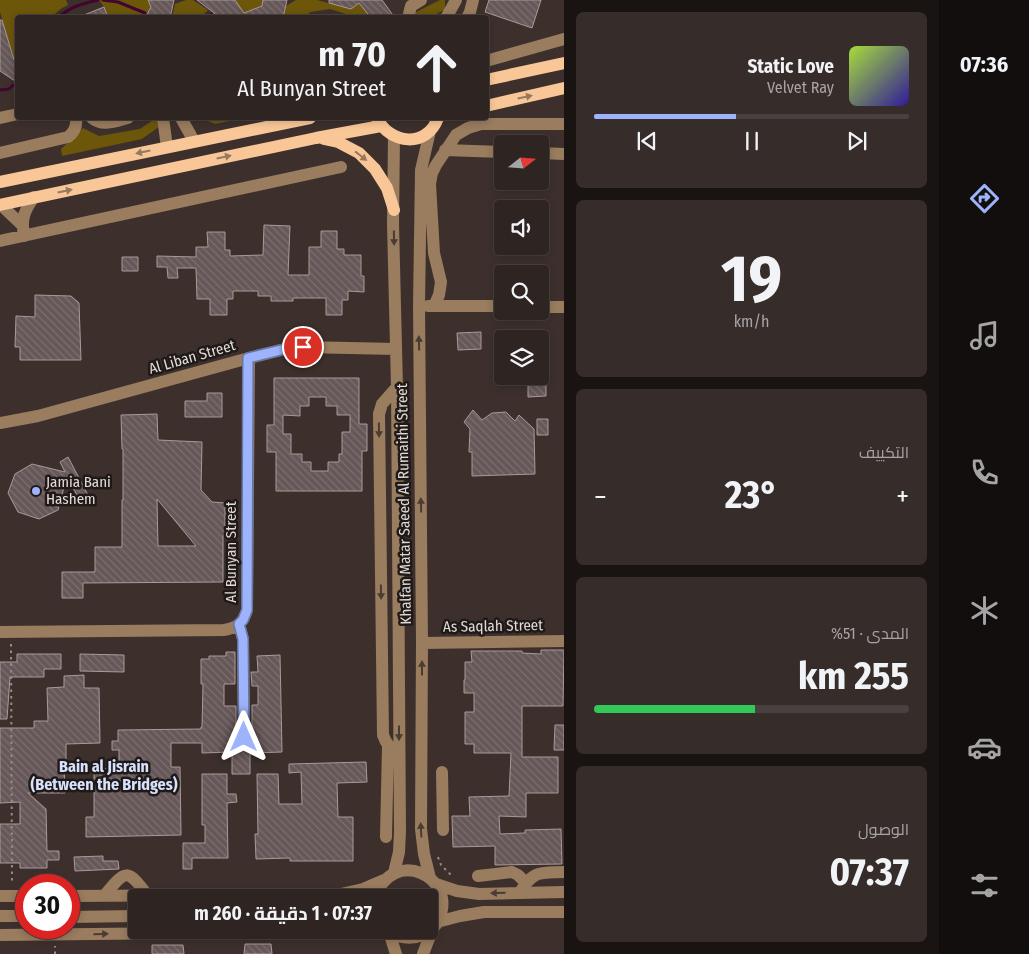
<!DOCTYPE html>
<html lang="ar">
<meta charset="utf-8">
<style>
:root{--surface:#2e2421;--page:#362c2a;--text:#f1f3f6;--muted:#a7a4a5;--line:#49413f;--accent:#9db4fd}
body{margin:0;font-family:"Fira Sans Condensed",Cairo,sans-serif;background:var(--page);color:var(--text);direction:rtl;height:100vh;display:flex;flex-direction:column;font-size:19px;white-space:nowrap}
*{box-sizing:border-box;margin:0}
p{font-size:16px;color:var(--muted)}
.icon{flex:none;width:28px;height:28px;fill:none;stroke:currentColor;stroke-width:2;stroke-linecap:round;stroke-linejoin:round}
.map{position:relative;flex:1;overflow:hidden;direction:ltr}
.drawer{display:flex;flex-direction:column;gap:12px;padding:12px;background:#191412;width:375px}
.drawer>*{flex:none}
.top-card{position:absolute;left:15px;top:15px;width:474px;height:105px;border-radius:5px;box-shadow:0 2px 8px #0003,0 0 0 1px var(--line);direction:rtl;background:#2e2421;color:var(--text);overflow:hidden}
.needle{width:32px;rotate:73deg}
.tools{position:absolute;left:494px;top:135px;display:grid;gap:10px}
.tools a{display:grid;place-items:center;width:55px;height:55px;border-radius:5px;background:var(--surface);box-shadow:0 2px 8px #0003,0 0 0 1px var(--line);font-size:25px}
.speed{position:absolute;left:15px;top:874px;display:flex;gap:10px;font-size:25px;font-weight:700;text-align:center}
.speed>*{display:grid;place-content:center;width:65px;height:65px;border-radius:50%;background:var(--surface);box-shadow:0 2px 8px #0003,0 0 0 1px var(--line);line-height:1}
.speed .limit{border:8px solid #d22;background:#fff;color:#111}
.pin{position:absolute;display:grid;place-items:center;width:42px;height:42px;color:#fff;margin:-21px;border:2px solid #fff;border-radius:50%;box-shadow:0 1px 5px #0007}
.me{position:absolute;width:55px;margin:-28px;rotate:0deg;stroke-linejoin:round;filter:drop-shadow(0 0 4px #0008)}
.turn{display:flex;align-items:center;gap:18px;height:105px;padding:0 20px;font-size:22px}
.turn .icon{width:65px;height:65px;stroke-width:2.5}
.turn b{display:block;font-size:35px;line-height:42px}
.big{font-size:38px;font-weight:700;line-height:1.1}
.drawer .widget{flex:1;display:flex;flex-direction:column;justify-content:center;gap:8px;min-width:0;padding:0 18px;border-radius:8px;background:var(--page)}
.drawer .dial{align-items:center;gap:0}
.dial b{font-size:65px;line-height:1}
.song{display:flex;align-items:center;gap:15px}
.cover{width:60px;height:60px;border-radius:8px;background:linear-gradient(135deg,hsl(80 70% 55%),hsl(250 70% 35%))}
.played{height:5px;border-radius:2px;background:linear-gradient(90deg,var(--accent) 45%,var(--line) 45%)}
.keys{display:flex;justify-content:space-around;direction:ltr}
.heat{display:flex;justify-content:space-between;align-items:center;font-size:28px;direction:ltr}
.charge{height:8px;border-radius:4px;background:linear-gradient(90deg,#34c759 51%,var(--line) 0)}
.trip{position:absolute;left:128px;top:889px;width:310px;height:50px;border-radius:5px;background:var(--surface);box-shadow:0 2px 8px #0003,0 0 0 1px var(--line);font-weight:700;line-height:50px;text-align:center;direction:rtl}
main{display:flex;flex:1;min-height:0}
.menu{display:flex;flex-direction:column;width:90px;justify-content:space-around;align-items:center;background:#120e0d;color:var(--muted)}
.menu .icon{width:35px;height:35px}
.menu .selected{color:var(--accent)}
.menu b{font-size:22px;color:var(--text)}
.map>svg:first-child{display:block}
</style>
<main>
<nav class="menu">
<b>07:36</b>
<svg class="icon selected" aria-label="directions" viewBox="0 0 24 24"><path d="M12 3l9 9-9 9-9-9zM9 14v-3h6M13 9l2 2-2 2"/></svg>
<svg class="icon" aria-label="music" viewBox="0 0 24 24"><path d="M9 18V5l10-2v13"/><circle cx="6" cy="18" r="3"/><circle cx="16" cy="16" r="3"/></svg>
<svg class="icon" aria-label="phone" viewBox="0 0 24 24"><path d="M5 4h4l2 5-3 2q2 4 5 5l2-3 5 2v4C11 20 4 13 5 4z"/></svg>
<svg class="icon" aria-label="climate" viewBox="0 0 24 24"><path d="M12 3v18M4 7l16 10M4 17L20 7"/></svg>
<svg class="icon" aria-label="car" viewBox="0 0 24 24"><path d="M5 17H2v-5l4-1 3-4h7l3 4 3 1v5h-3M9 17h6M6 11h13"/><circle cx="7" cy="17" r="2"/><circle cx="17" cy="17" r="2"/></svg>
<svg class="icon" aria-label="filters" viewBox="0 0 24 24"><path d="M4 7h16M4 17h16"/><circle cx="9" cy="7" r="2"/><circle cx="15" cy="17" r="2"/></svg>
</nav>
<section class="drawer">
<div class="widget">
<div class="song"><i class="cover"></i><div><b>Static Love</b><p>Velvet Ray</p></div></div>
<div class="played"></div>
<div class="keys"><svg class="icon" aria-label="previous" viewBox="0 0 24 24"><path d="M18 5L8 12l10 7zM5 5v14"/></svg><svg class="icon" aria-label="pause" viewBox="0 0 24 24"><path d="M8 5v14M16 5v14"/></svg><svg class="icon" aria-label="next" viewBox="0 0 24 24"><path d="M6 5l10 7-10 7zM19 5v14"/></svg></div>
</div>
<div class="widget dial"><b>19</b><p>km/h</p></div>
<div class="widget"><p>التكييف</p>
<div class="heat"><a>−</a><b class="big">23°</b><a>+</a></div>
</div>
<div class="widget"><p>المدى · 51%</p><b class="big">255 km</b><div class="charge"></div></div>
<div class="widget"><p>الوصول</p><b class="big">07:37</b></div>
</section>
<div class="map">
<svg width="564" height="954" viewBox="0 0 564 954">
<defs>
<pattern id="building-back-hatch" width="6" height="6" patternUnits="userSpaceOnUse" patternTransform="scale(1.25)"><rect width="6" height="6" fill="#665758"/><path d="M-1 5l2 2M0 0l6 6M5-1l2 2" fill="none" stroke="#7c6f6f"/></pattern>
</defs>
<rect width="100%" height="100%" fill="#3d302c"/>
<path fill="#6b560a" d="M0 0H66L68 5 62 8 51 17 18 18 17 62 14 60 0 12Z
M99 0H148L151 7 145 17H108L104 7Z
M186 0H193L208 10C200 21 183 18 172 17L175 4Z
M235 0H263L262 6 244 13Z
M296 0H317L351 9 359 3 371 17H353L349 15 330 9 311 12 303 17 283 18 286 6Z
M440 0H445V10L438 13 434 17 413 18 414 13Z
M156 118H159L160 126 142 139 62 156 61 149 83 128 99 136 140 129Z
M188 118H244L215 124 203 119 190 120Z"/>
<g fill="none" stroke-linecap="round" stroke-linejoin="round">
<path stroke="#42052c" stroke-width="3" d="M103 0 118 2 145 13
M58 18C69 7 84 3 98 0
M210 18 212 14
M0 90 9 89 13 85"/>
</g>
<path fill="url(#building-back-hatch)" stroke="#aa999a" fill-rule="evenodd" d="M148 0H174L170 18H145L151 7Z
M197 0H235L244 13 262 6 263 0H287L283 18H216L214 13Z
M329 0H382L395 18H371L359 3 351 9 329 3Z
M489 0H541L532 28 485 12Z
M104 7 108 18H79V17Z
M0 20H2L14 60 18 62V83L0 71Z
M264 225 290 226 288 275H309V247H321V231H337V249H344V255H361V276H364V292L348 291V300H342V315H326V298H293V301H271V296H258V291H233V299H227V315H210V299H197L196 268H177L178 278H168L167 267H157V256L196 257V247H208L207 232H225V250H230V256L263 255Z
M122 257H138V271H122Z
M35 295 71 296 79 303 81 360H20V347H15L16 316 35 317Z
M481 332V349L458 350 457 333Z
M528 376H546V396L528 397Z
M274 378H359V424H367V451H362V491H276V452H267V425H274ZM309 397H326V406H337V415H350V432H342V454H339V462H328V471H311V462H302V454H291V434H283V415L300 416V406H309Z
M207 393H222V417H185V401H207Z
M473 410 482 420 492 413 506 412 515 421 519 415 534 429 535 474 472 476V452H469L470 429 464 422Z
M157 414 158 440 202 442 201 490 212 502 225 503V535H223V582L83 583V598H62V572H95V547H122V500H123V449H122L121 415ZM157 499 196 546H158Z
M537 419H548V435H537Z
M68 457 88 495 79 499 67 476 58 510 39 519 18 512 8 493 15 474 32 464 65 472 60 462Z
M541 650H564L563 706H522V757H558V793H526V817L499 816 500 834 525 833V830L561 829 562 864 495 865V846L453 847 452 816H470L469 797 509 796 511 753H474V744H465V712H474V693H464V680H465V662H472L471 651H522V653L541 654Z
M226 652H235V684H224V706H236V738L240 744 244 745 249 744 252 737V705H258V686H252L251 672H258L257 656 280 655 282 752 250 753V774H232V752L202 753V743H171V767H180L181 835 86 837V817H94V769L119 768V750H112V741H118V730L201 729V727H202L203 684H201V659H209V656H226Z
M17 654H61V669H44V677H10L7 719H0V662H17Z
M80 654 124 655V672L80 671Z
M84 675V688H99L100 743 66 744V763H64L65 793H28L46 809 47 851H59V860H47V868H20V863H0V824H20V802L0 803V728H34V721H48L47 688 64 687V676Z
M555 725H564V750H554Z
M366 762 367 782 337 783 338 817H353V861H290V858L256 859 255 834H258L257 774H278L279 804H302L301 772 289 773V764Z
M202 774H227V794H236L237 802 227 803 228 858H192V869H183V843H205V825H202Z
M103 856V861H118L119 869 75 871 74 857Z
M245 944H271L272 954H244Z
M152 945H183L184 954H152Z"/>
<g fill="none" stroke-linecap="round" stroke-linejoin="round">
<path stroke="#968b88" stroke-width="2" stroke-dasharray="2.5 4" stroke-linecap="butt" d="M11 644 12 884
M438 857 441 865 453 877
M55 954V946"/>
<path stroke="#9a7c5f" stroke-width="12" d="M408 18 411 6 421 0
M446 18 456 0
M467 18 470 12 473 0
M486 61 564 39
M0 118 18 114
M92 118C103 127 116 121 128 118
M163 118 167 147
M181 118 194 141
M430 131 421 170 419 306 422 643 421 829 424 854 430 878
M445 150 502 152
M0 153 68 137C75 132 77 126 76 118
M540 153 564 154
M1 205 22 225
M24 236C21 219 24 211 34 197
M0 241 341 167
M428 306H502
M434 306 439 295 441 282 434 253 430 184 432 173 436 165 456 135 468 128 481 124H564
M540 307H564
M397 387 382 404 379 414 383 735C386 744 391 750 399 755
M0 423 38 416 249 358 285 349 303 347 396 349
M239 624 243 639 244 737
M0 632 224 630C237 628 244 622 247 610L249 358
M422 643 564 641
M442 772 443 830
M386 837 388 746
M394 873 399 852 400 831 397 387 393 224 394 137
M478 876 512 872 518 875 526 883
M436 884 457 891 479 894 564 892
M520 892C534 870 539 873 564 872
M0 896H26
M69 896 244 895 341 894 363 889 384 880
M104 896C126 869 127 868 148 896
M375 898C392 846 458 876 439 919 436 926 430 932 423 935 411 940 397 938 387 930
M0 916H26
M69 917 136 916
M437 922 460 916 484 912H564
M389 932 396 954
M0 935 291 932 302 930
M423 954 433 928"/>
<path stroke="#f9c797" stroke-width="12" d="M486 80 564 63
M486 106 564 88
M377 118C390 145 427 148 438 118
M324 139 338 142 359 153 375 169 387 188 394 210
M0 182 310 118
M0 205 316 138 381 126"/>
</g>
<defs><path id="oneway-solid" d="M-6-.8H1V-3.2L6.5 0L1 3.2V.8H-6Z" transform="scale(1.25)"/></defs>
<g fill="#97795e">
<use href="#oneway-solid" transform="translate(525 97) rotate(-12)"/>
<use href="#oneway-solid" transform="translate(143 152) rotate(168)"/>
<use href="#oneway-solid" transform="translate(361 156) rotate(38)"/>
<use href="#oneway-solid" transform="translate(224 157) rotate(-12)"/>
<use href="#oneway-solid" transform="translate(65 191) rotate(-12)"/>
</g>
<g fill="#4a3c31">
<use href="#oneway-solid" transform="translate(394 238) rotate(89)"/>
<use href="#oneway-solid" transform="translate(419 343) rotate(-91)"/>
<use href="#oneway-solid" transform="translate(379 430) rotate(89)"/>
<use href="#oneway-solid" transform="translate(421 505) rotate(-91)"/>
<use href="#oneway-solid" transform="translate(381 592) rotate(89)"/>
<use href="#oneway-solid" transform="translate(422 668) rotate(-90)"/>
<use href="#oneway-solid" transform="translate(399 733) rotate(90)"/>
<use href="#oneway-solid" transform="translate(421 830) rotate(-93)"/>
<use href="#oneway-solid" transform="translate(498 893) rotate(178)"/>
<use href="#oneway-solid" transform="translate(101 934) rotate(-1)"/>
</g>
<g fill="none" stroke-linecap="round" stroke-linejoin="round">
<defs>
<path id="route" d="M244 737 243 639 239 624 243 620 247 610 248 358 285 349 303 347"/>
</defs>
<use href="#route" stroke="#6675a4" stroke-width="12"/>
<use href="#route" stroke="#9db4fd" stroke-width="9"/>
</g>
<circle fill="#9db4fd" stroke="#1f1a18" stroke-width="2" cx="36" cy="491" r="5"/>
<g text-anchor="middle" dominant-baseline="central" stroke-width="5" stroke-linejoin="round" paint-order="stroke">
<g font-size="15" fill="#e2dad7" stroke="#1f1a18">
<text transform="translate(192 357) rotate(-16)">Al Liban Street</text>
<text transform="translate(404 504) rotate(-91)">Khalfan Matar Saeed Al Rumaithi Street</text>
<text transform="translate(231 552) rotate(-90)">Al Bunyan Street</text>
<text transform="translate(493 626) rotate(-1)">As Saqlah Street</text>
</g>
<g font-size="15" fill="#e2dad7" stroke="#1f1a18" text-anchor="start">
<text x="46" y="482">Jamia Bani<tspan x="46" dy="17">Hashem</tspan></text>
</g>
<g font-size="16" font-weight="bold" fill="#d8e2fe" stroke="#1f1a18">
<text x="104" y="766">Bain al Jisrain<tspan x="104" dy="18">(Between the Bridges)</tspan></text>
</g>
</g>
</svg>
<div class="tools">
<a><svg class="needle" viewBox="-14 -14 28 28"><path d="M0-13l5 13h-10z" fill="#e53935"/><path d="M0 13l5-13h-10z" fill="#a7a4a5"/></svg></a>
<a><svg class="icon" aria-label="sound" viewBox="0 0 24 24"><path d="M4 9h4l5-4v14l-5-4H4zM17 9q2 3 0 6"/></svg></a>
<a><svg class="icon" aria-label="search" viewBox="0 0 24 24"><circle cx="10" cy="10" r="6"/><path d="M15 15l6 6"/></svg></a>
<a><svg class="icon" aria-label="layers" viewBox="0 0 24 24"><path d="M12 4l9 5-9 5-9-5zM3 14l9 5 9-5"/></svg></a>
</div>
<div class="speed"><div class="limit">30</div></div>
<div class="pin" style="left:303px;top:347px;background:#d93025"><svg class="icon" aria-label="arrive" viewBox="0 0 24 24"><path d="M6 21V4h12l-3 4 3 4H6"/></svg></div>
<svg class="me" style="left:244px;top:737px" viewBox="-20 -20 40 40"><path d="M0-17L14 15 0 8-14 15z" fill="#9db4fd" stroke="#fff" stroke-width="4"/></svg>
<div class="trip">07:37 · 1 دقيقة · 260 m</div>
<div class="top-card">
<div class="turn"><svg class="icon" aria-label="ahead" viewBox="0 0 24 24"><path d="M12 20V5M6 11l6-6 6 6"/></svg><div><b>70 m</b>Al Bunyan Street</div></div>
</div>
</div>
</main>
